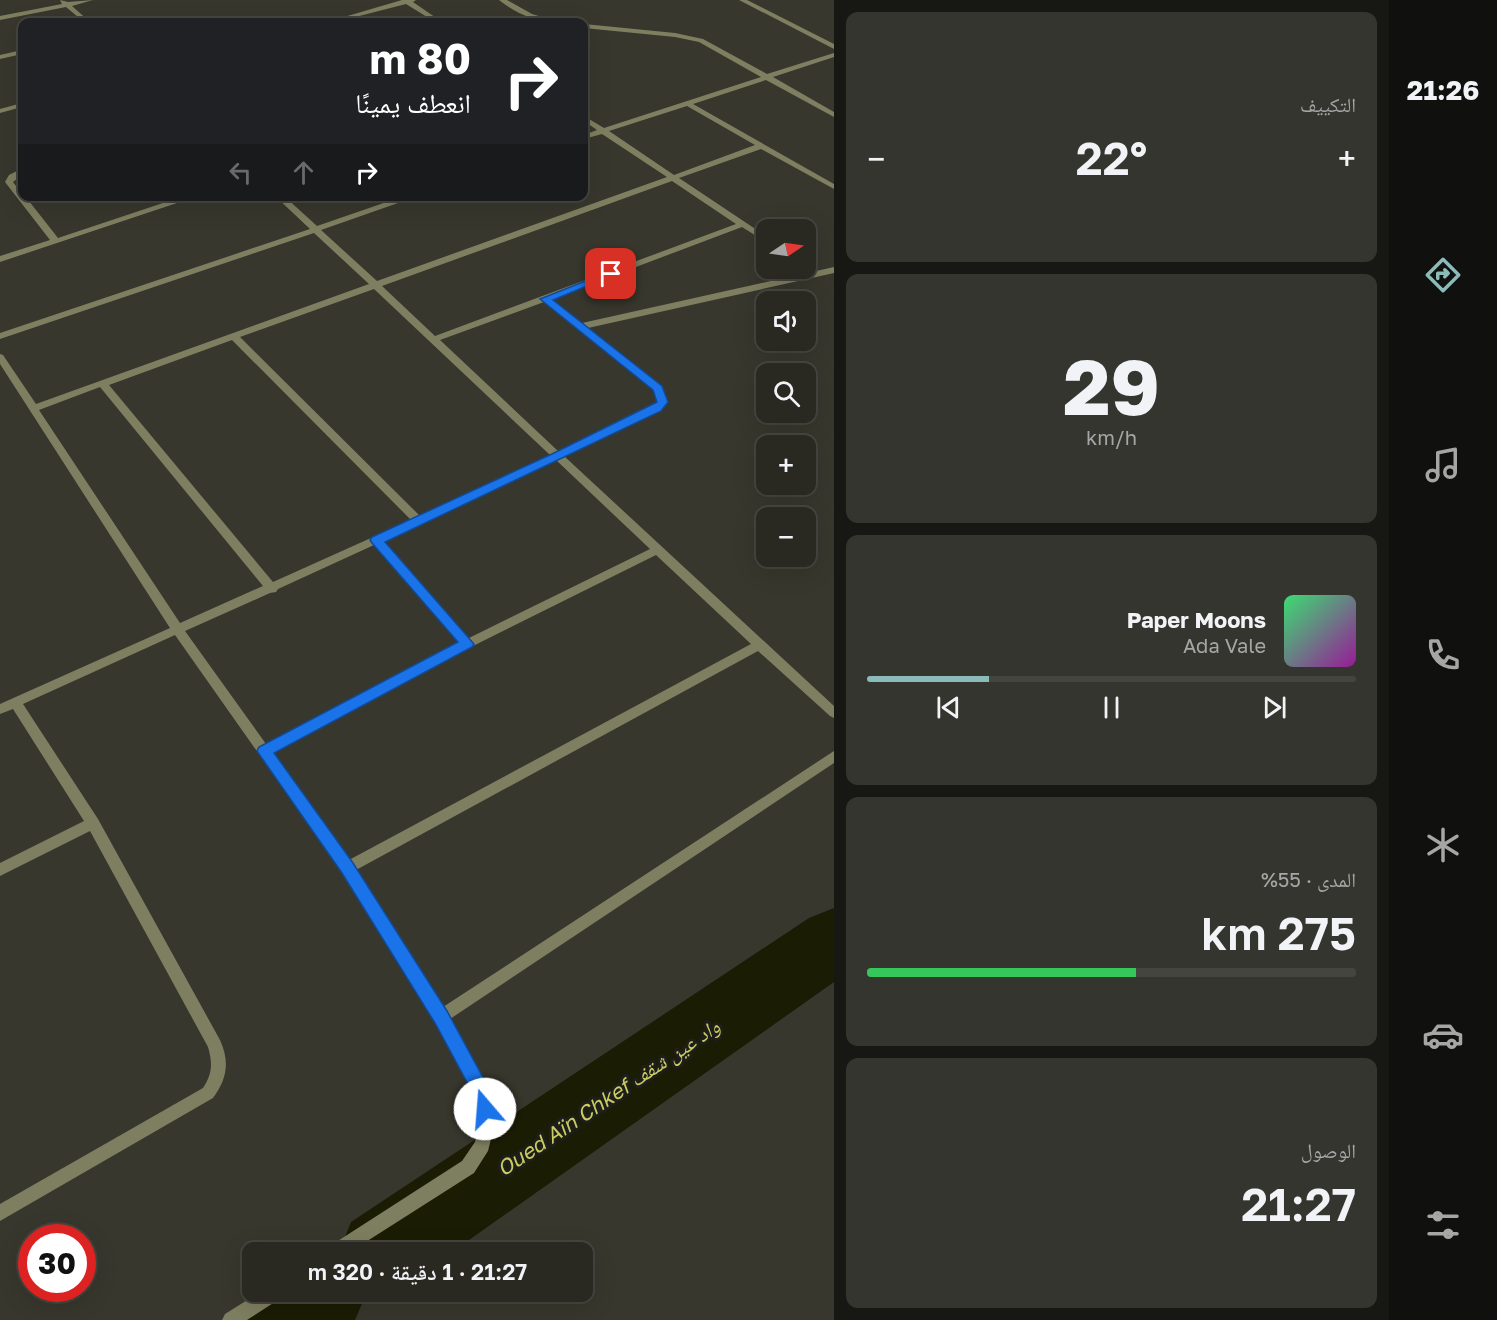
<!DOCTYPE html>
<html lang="ar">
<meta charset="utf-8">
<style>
:root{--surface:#292922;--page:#35352f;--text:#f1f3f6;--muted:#a5a6a5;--line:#454540;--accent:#8bbbb9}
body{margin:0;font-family:"Golos Text","Noto Naskh Arabic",sans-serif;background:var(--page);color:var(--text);direction:rtl;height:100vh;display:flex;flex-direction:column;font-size:22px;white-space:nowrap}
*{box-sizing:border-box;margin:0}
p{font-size:20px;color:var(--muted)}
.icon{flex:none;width:33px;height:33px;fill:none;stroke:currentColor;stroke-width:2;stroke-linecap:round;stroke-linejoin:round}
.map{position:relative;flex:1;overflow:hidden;direction:ltr}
.side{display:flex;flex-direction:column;gap:12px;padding:12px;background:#171713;width:555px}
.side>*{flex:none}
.guide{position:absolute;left:18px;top:18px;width:570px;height:183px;border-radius:12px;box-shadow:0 6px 24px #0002,0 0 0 2px var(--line);direction:rtl;background:#202124;color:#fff;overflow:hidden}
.needle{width:39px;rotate:77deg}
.controls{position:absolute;left:756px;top:219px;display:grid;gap:12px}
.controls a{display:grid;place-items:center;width:60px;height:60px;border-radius:12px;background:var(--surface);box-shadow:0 6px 24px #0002,0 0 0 2px var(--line);font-size:30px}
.speed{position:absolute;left:18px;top:1224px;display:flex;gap:12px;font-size:30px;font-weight:700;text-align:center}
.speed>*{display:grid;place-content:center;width:78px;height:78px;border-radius:50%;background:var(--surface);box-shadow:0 6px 24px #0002,0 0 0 2px var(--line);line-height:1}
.speed .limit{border:9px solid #d22;background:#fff;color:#111}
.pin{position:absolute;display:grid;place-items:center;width:51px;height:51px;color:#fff;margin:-26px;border-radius:12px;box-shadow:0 3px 9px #0006}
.me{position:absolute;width:66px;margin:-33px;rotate:342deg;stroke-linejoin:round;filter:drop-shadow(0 0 4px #0008)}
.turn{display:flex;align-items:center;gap:21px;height:126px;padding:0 18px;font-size:27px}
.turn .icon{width:78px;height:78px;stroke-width:2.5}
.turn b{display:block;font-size:42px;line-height:51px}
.lanes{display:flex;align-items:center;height:57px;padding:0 18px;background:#0003;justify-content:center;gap:30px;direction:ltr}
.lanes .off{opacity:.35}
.big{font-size:45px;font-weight:600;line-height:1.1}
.side .card{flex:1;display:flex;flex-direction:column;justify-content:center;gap:9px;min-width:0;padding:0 21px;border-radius:12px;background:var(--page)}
.side .dial{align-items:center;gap:0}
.dial b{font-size:78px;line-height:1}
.song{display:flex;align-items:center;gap:18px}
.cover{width:72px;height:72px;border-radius:9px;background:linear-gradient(135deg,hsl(140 70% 55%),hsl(300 70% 35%))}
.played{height:6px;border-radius:3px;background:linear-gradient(90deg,var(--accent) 25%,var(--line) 25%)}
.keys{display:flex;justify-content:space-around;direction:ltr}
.heat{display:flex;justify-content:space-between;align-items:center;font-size:33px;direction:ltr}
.charge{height:9px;border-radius:4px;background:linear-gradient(90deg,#34c759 55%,var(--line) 0)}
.trip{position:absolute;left:242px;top:1242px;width:351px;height:60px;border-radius:12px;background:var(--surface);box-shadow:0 6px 24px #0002,0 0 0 2px var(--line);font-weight:600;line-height:60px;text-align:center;direction:rtl}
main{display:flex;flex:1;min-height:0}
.tabs{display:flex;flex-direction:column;width:108px;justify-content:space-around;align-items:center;background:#10100e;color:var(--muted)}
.tabs .icon{width:42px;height:42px}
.tabs .on{color:var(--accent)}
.tabs b{font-size:27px;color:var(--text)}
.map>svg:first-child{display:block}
</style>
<main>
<nav class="tabs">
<b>21:26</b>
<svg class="icon on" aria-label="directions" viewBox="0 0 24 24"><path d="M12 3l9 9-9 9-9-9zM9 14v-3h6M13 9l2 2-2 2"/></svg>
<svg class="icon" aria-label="music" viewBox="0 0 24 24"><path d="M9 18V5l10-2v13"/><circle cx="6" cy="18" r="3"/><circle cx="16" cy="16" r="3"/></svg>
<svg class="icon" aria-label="phone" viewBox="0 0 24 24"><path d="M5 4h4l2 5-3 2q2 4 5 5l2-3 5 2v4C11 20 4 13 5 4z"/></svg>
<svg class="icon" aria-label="climate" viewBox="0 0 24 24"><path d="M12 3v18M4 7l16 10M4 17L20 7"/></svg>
<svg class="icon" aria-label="car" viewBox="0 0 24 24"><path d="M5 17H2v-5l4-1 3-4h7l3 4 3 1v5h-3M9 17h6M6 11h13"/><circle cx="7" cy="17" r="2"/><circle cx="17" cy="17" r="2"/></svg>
<svg class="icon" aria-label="filters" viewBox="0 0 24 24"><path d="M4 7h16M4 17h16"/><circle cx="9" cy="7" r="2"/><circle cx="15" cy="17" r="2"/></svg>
</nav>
<section class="side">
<div class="card"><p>التكييف</p>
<div class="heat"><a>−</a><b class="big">22°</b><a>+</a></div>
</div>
<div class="card dial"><b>29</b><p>km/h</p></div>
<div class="card">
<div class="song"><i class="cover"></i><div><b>Paper Moons</b><p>Ada Vale</p></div></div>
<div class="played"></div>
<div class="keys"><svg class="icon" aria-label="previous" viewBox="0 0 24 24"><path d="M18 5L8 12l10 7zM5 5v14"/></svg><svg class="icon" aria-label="pause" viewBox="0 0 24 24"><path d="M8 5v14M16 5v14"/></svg><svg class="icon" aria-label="next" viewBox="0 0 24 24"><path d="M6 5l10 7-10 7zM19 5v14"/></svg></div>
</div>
<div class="card"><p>المدى · 55%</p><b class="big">275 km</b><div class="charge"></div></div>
<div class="card"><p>الوصول</p><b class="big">21:27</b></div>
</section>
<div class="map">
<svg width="834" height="1320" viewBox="0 0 834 1320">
<rect width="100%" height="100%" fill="#37372d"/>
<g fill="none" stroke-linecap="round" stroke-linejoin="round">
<path fill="#1b1c04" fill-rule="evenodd" d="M834 908V982L452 1252H339L351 1222 809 918Z
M324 1249 332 1252H316Z
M252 1290V1292H367L355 1320H240Z
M375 1292H387L381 1294Z"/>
<path fill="#7e7f60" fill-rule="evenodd" d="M60 0 68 2 93 0 72 6 90 22H84L66 7 0 20V16L62 4Z
M402 0H416L413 2 442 22H435L406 4 336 22H327Z
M499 0H507L532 14 559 22C538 24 515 13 499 0Z
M739 0H747L834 44V49Z
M584 24 675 33 703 39 767 74 834 53V57L773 77 834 112V117L766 80 693 104 834 184V189L761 149 679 178 766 236V242L742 227 551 299 582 323 834 267V273L588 328 662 387 668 402 661 410 564 456 834 706V718L830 716 758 651 356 870 443 1007 834 751V763L450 1019 492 1096 495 1123 488 1151 474 1173 350 1252H328L330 1246 462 1161 475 1142 479 1123 476 1098 436 1022 342 872 175 635 23 704 98 819 220 1040C230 1062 227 1079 213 1098L0 1221V1204L203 1088C212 1074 213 1064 208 1047L90 831 0 876V863L84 821 13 709 0 714V704L170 628 0 364V354L3 355 36 404 369 284 314 233 0 339V333L310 229 275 196H284L317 226 404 196H418L321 230 377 281 667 177 602 134 584 139V135L597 130 584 121V116L604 128 761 77 699 42 675 37 584 28ZM687 106 755 145 674 175 609 131ZM672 181 736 224 435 336 382 286ZM374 289 550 455 420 516 240 337ZM544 302 655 390 658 401 653 406 558 451 440 340ZM232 340 411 520 273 582 109 385ZM100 387 263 586 180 623 39 410ZM556 460 650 549 469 638 384 541ZM374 545 459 643 266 744 185 631 270 593 276 592 278 589ZM656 555 751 644 349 860 272 753 471 647Z
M22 50V54L0 59V55Z
M22 103V107L0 113V109Z
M19 170H22V175L13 182 22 194V196H25L58 238 184 196H198L0 262V256L50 240 5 182 9 175Z
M260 1292H284L281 1298 247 1320H222L225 1314Z"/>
</g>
<path fill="#1a73e8" stroke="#114b97" stroke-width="1.5" d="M608 272 616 274 553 300 662 386 668 402 661 411 385 542 474 644 472 647 274 753 353 863 447 1011 493 1096 494 1109 492 1115 485 1118 479 1115 475 1097 435 1023 342 873 257 751 259 747 458 642 372 543 370 540 372 537 552 454 657 402 653 390 540 299Z"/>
<g text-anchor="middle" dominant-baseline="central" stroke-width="6" stroke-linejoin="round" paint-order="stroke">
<g font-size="21" font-style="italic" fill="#cacc61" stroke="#1e1e1a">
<text transform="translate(608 1097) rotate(-34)">Oued Aïn Chkef واد عين شقف</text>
</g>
</g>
</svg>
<div class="controls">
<a><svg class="needle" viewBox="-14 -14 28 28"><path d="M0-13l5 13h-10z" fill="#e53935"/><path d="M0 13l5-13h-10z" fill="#a5a6a5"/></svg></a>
<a><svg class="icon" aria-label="sound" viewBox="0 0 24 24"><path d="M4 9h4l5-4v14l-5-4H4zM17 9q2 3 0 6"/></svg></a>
<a><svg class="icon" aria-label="search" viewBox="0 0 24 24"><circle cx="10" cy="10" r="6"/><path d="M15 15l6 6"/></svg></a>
<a>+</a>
<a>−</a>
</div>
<div class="speed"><div class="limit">30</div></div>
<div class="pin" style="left:611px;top:274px;background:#d93025"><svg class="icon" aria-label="arrive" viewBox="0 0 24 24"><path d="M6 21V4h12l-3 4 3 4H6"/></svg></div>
<svg class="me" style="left:485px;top:1109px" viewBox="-20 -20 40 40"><circle r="19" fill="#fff"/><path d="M0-13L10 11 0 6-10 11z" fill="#1a73e8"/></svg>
<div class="trip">21:27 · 1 دقيقة · 320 m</div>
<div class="guide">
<div class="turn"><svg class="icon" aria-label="right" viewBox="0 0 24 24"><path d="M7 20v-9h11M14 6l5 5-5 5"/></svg><div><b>80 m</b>انعطف يمينًا</div></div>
<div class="lanes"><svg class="icon off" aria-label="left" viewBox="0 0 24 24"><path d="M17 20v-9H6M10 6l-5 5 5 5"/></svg><svg class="icon off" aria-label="ahead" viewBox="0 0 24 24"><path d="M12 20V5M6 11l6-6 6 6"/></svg><svg class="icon" aria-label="right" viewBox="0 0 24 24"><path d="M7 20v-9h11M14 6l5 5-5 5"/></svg></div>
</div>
</div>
</main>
